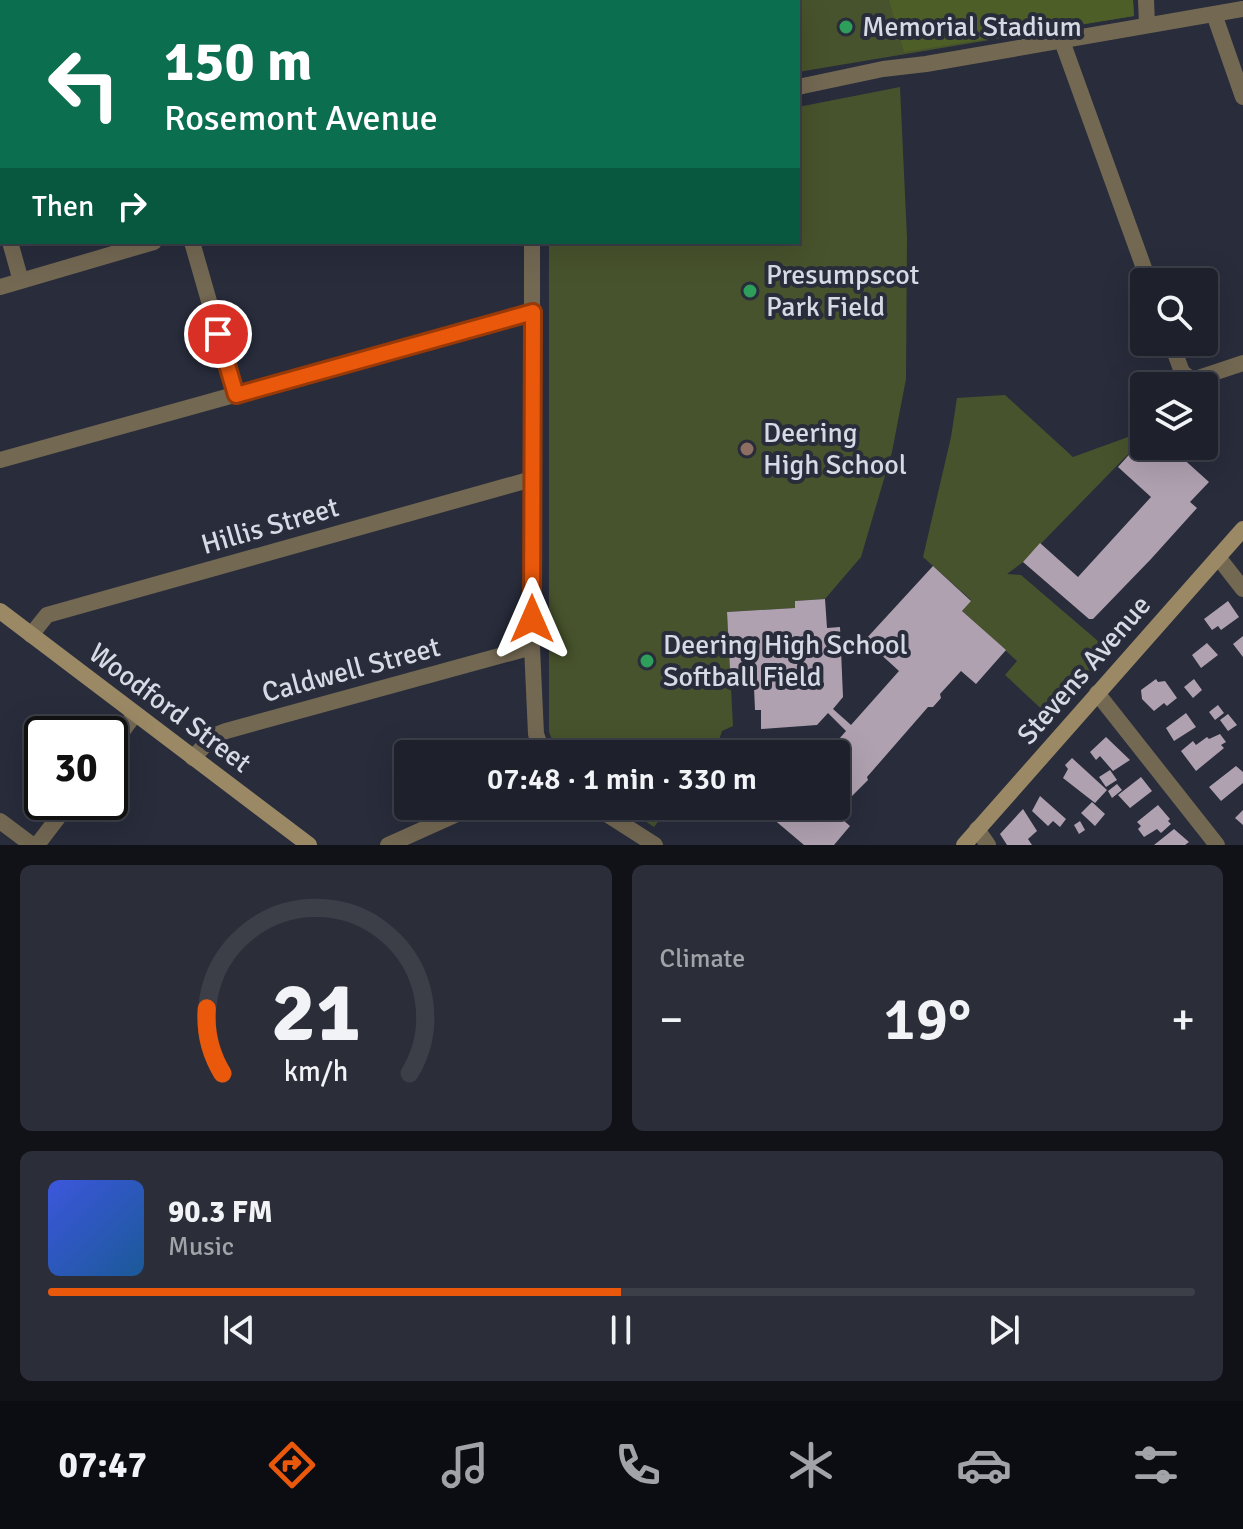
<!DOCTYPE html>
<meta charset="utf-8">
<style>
:root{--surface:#1e212c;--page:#2b2e38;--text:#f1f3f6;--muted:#a1a3a9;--line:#3c3e48;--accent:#ea580c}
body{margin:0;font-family:Signika,sans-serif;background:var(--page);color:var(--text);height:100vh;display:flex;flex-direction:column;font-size:30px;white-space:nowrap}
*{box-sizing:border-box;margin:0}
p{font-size:26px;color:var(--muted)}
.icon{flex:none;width:44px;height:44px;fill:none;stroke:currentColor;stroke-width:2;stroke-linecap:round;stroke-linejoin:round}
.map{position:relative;height:845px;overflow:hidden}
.panel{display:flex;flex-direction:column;gap:20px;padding:20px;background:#101218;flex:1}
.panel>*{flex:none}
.guide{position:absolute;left:0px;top:0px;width:800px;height:244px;box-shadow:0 8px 32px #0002,0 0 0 2px var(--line);background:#0b6e4f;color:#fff;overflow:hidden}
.buttons{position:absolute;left:1130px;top:268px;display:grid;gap:16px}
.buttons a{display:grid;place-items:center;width:88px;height:88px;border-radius:8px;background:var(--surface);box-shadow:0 8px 32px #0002,0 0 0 2px var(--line);font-size:40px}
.speed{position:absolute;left:24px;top:716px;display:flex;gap:16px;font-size:40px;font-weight:700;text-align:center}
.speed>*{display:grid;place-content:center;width:104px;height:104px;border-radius:50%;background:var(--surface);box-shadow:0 8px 32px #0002,0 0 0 2px var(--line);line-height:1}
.speed .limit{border:4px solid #111;border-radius:12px;background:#fff;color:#111}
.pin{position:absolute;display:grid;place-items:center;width:68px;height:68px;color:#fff;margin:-34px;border:4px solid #fff;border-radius:50%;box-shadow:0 2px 8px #0007}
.me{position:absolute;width:88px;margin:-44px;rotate:0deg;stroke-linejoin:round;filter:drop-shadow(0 0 6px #0008)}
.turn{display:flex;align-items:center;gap:28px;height:168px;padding:0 32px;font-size:36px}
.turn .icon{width:104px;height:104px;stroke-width:2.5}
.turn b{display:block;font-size:56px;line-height:68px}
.then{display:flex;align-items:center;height:76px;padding:0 32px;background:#0003;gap:16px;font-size:30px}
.big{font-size:60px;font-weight:600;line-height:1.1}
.panel .card{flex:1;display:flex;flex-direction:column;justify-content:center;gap:12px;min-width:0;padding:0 28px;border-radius:12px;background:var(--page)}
.panel .dial{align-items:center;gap:0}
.dial svg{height:208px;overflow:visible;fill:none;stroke:var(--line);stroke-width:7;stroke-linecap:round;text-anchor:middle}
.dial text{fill:var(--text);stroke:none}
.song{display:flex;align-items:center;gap:24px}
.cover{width:96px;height:96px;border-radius:12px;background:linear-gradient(135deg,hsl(230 70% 55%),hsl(210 70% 35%))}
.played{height:8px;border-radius:4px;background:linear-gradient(90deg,var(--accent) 50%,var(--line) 50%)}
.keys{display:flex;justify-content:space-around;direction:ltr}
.heat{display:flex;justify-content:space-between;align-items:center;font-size:44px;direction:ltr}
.panel .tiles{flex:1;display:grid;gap:20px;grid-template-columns:1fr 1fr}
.card:last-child{grid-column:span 2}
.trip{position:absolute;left:394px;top:740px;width:456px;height:80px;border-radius:8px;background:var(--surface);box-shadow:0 8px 32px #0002,0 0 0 2px var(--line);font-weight:600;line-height:80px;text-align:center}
.dock{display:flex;height:128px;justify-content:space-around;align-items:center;background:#0c0d12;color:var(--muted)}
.dock .icon{width:56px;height:56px}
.dock .selected{color:var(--accent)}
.dock b{font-size:36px;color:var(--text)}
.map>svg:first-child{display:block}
</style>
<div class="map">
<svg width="1243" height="845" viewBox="0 0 1243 845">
<rect width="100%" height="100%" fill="#282c3b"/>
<path fill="#47532c" d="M549 0H1133L1134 16 798 72V2Z
M900 87 907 238 906 379 892 452 861 557 825 599 795 601V608L727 612 733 726 722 731 718 743 710 754H558L549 732V242H798V107Z
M1005 395 1073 457 1139 433 1143 439 1023 562 1007 574 1021 575 1105 647 1106 651 1049 716 1005 675 1017 661 962 611 971 600 923 557 951 437 957 398Z
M622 806H670L654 827Z"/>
<path fill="#4e5e27" d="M889 0H1133L1134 16 904 52Z"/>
<path fill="#b0a1b0" d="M1144 438V446L1166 448 1169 446 1209 482 1190 502 1197 508 1151 559 1093 619H1089L1023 562 1040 543 1078 577 1151 497 1118 467Z
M933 566 971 601 962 611 1006 650 976 684 961 671 940 694 941 698 933 707H928L867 777 868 780 835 813 850 826 834 845H804L758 806H836V754H826L846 731 828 713 817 725 761 729V710H755L754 687 731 689 727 612 795 608V601L825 599 827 628 840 627 843 697 833 709 851 725 899 671 865 640Z
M1228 601 1239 617 1221 630 1218 626 1212 630 1204 619Z
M1243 636V657L1233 644Z
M1207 643 1218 655 1201 668 1192 655Z
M1156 679 1158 682 1165 681 1177 698 1167 706 1164 703 1154 711 1142 699 1141 690Z
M1194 679 1202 690 1193 698 1184 687Z
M1218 705 1224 713 1215 720 1209 712Z
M1186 713 1196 727 1174 741 1166 728Z
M1228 714 1237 725 1228 731 1220 720Z
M1220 734 1226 742 1221 745 1224 748 1196 771 1181 751 1193 741 1196 745 1207 737 1209 739Z
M1106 737 1130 760 1113 771 1100 756 1096 760 1090 752Z
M1072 758 1107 790 1095 803 1063 778 1068 769 1065 765Z
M1236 766 1243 772V783L1221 801 1209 787Z
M1110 770 1117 780 1106 787 1099 777Z
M1141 777 1152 791 1130 808 1118 795Z
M1117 784 1122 790 1112 798 1108 791Z
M1040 796 1066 819 1060 827 1053 821 1048 826 1032 811Z
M1092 802 1105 814 1095 826 1081 813Z
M1158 805 1170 819 1168 821 1171 824 1161 833 1157 829 1144 837 1138 829 1141 826 1137 822Z
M1023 809 1037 831 1028 839 1032 845H1007L1000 834Z
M1243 810V825L1235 818Z
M1080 821 1085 830 1079 834 1074 825Z
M1174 829 1189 842 1185 845H1154Z"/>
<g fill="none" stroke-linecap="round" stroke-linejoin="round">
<path stroke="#736852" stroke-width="16" d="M128 0V2
M527 0V2
M1146 0 1147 24
M188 2 196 0
M1214 14 1243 97
M1062 41 1149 282
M0 49 2 48
M798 87 883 69 926 64 1243 9
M0 206 2 213
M10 242 21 281
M192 242 236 395
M532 242V647L536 734 543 754
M0 287 154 242
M1171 342 1182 372 1192 380 1243 363
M0 460 533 312
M1218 557 1243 589
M31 635 47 615 532 479
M1097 693 1217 845
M110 748 135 714
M193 758 213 736 226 731 532 647
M594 806 655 845
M0 821 32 845
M977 829 988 845
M37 845 70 802
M388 845 475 806"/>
<path stroke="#9b8965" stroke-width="16" d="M0 611 309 845
M964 845 1243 529"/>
</g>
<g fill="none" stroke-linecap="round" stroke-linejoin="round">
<defs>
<path id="route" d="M218 334 236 395 533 312 532 619"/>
</defs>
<use href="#route" stroke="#983908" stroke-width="20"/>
<use href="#route" stroke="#ea580c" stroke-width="14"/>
</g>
<g fill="#2e9e5b" stroke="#282c3b" stroke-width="3">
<circle cx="846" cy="27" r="8"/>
<circle cx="750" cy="291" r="8"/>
<circle cx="647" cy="661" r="8"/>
</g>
<circle fill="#8d6e63" stroke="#282c3b" stroke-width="3" cx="747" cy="449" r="8"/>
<g text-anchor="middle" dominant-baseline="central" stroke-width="8" stroke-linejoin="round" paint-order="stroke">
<g font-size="28" fill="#d6dae4" stroke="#282c3b" text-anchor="start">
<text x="862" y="27">Memorial Stadium</text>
<text x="766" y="275">Presumpscot<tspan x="766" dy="32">Park Field</tspan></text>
<text x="763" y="433">Deering<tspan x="763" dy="32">High School</tspan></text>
<text x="663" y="645">Deering High School<tspan x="663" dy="32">Softball Field</tspan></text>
</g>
<g font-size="28" fill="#d6dae4" stroke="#282c3b">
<text transform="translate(270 526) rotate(-16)">Hillis Street</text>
<text transform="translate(351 670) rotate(-15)">Caldwell Street</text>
<text transform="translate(1084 670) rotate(-49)">Stevens Avenue</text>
<text transform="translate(170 708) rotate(37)">Woodford Street</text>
</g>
</g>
</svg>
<div class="buttons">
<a><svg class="icon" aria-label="search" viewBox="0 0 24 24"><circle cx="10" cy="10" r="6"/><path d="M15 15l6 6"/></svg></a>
<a><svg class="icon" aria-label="layers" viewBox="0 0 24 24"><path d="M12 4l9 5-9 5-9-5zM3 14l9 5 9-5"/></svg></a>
</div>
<div class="speed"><div class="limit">30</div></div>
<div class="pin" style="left:218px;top:334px;background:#d93025"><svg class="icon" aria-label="arrive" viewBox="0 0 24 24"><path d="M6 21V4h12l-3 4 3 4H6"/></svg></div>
<svg class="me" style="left:532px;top:619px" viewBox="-20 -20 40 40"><path d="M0-17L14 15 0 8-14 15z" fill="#ea580c" stroke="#fff" stroke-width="4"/></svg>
<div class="trip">07:48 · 1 min · 330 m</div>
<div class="guide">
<div class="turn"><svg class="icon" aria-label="left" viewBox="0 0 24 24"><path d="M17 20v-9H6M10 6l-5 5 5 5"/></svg><div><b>150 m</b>Rosemont Avenue</div></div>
<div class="then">Then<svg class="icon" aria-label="right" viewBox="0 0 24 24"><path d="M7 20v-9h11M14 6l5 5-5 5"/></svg></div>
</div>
</div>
<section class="panel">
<div class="tiles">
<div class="card dial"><svg viewBox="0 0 100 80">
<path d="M14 69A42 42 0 1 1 86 69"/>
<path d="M14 69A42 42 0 0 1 8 44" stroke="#ea580c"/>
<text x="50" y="56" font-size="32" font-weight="700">21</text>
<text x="50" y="72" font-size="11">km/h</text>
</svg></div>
<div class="card"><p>Climate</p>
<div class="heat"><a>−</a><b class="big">19°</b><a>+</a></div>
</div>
<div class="card">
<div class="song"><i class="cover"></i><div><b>90.3 FM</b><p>Music</p></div></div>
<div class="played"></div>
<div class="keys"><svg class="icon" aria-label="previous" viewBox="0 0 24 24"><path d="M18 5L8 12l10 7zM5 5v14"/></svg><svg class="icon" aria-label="pause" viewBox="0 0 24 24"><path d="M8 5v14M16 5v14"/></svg><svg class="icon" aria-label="next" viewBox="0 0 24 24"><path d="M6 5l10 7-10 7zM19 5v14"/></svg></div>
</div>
</div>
</section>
<nav class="dock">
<b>07:47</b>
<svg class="icon selected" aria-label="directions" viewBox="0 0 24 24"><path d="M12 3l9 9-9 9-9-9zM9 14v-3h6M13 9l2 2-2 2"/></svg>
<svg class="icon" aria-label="music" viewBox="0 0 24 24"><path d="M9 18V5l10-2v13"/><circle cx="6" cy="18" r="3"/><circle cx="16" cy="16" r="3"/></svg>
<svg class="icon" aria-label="phone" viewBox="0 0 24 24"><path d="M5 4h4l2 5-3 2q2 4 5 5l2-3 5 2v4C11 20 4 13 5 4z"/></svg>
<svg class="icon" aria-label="climate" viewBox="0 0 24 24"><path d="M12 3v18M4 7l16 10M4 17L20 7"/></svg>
<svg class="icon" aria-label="car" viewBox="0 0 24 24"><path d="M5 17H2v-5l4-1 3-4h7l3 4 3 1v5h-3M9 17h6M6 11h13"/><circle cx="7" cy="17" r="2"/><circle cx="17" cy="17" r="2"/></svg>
<svg class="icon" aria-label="filters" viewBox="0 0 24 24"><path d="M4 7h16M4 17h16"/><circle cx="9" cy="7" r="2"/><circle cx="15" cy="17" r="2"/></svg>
</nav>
